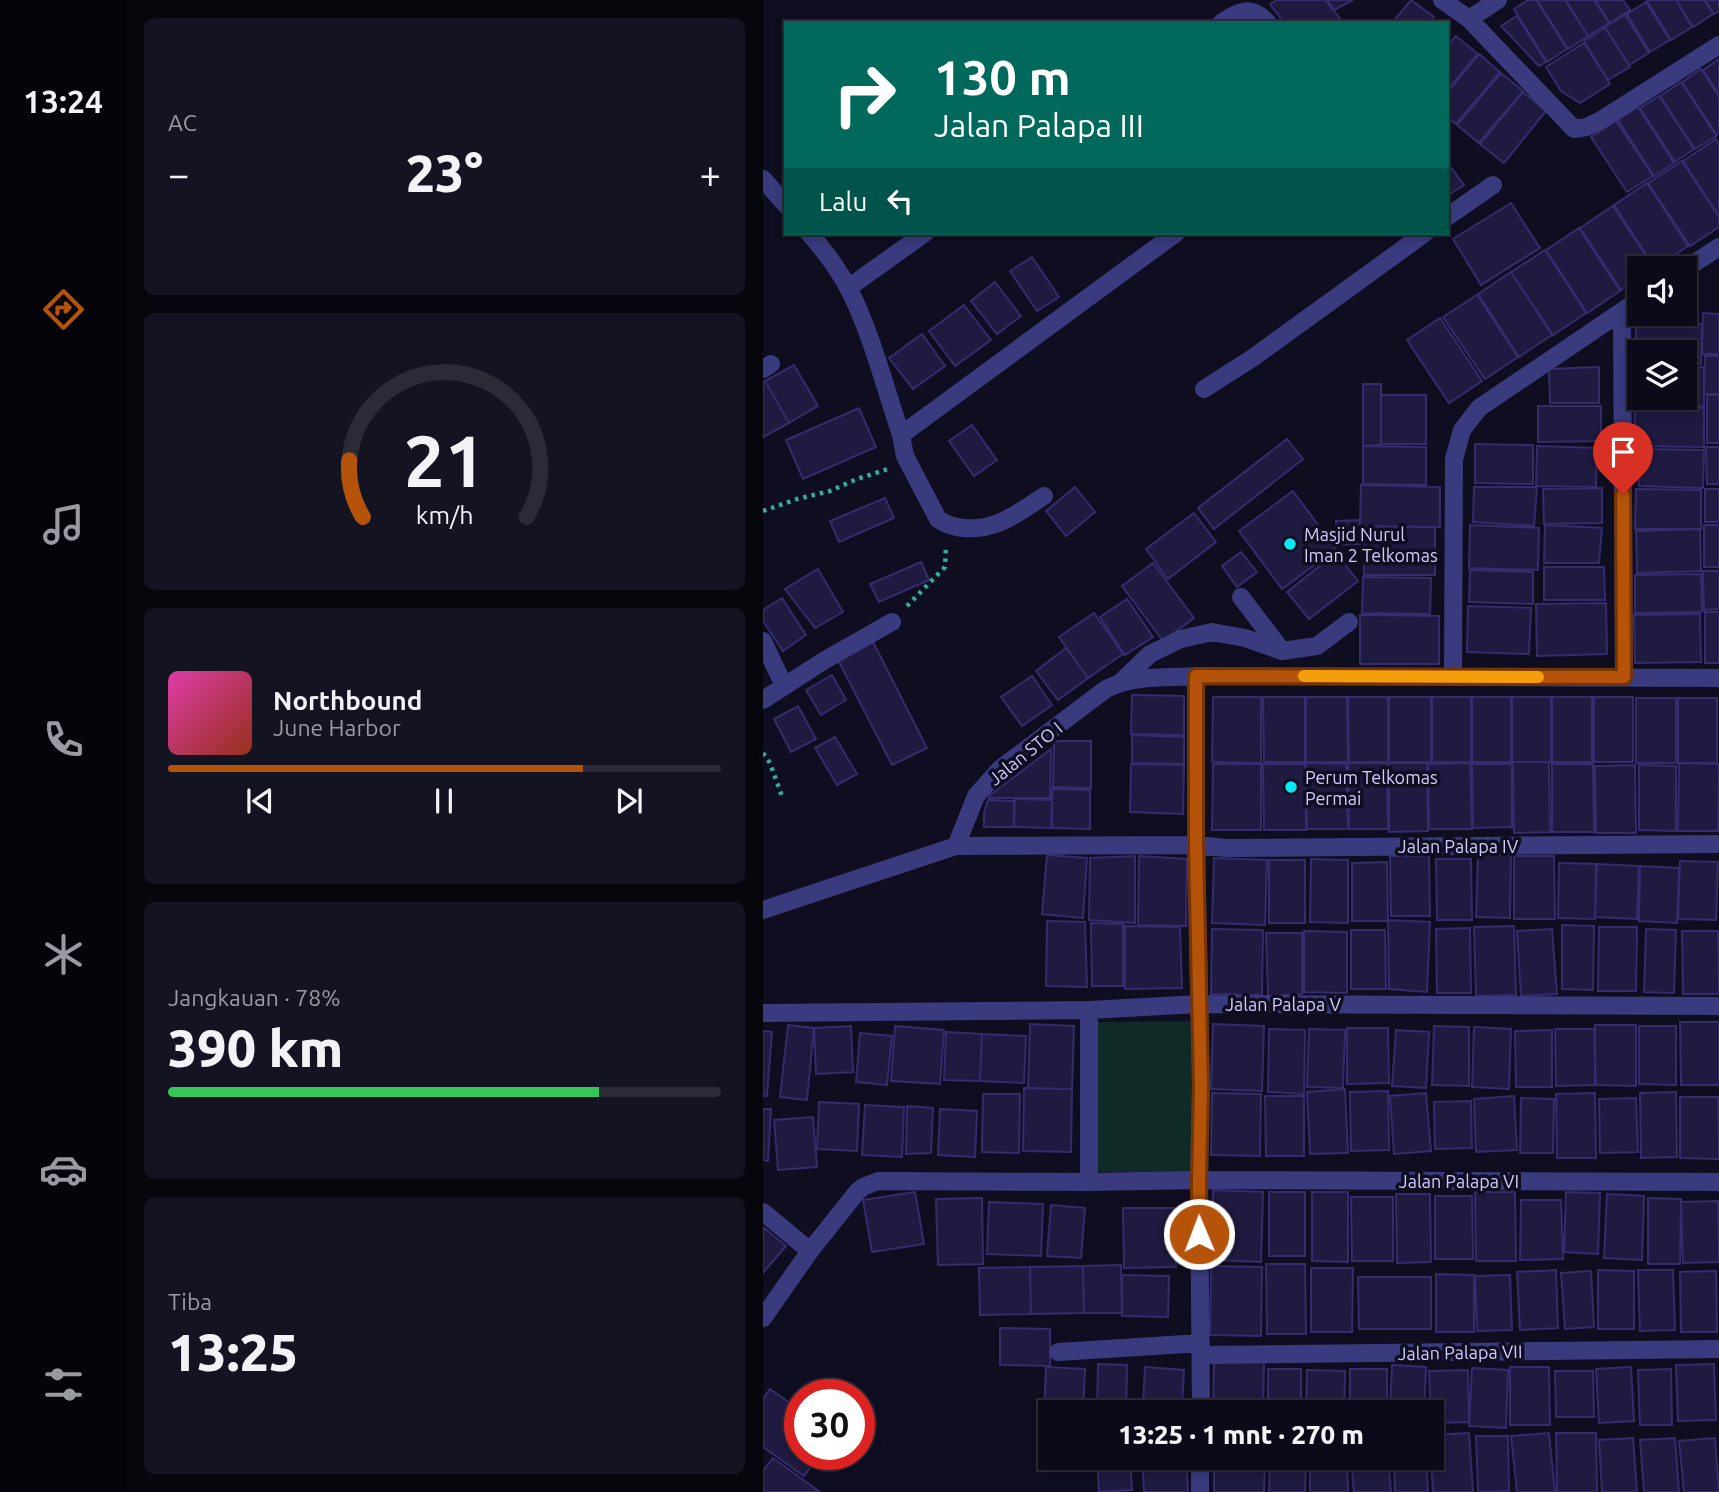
<!DOCTYPE html>
<html lang="id">
<meta charset="utf-8">
<style>
:root{--surface:#0b0a18;--page:#141321;--text:#f1f3f6;--muted:#9a9aa2;--line:#2b2b37;--accent:#b45309}
body{margin:0;font-family:Ubuntu,sans-serif;background:var(--page);color:var(--text);height:100vh;display:flex;flex-direction:column;font-size:26px;white-space:nowrap}
*{box-sizing:border-box;margin:0}
p{font-size:23px;color:var(--muted)}
.icon{flex:none;width:38px;height:38px;fill:none;stroke:currentColor;stroke-width:2;stroke-linecap:round;stroke-linejoin:round}
.map{position:relative;flex:1;overflow:hidden}
.sheet{display:flex;flex-direction:column;gap:18px;padding:18px;background:#06060d;width:637px}
.sheet>*{flex:none}
.top-card{position:absolute;left:21px;top:21px;width:665px;height:214px;border-radius:0px;box-shadow:0 4px 10px #0003,0 0 0 2px var(--line);background:#00695c;color:#fff;overflow:hidden}
.controls{position:absolute;left:864px;top:256px;display:grid;gap:14px}
.controls a{display:grid;place-items:center;width:70px;height:70px;border-radius:0px;background:var(--surface);box-shadow:0 4px 10px #0003,0 0 0 2px var(--line);font-size:35px}
.speed{position:absolute;left:21px;top:1379px;display:flex;gap:14px;font-size:35px;font-weight:700;text-align:center}
.speed>*{display:grid;place-content:center;width:91px;height:91px;border-radius:50%;background:var(--surface);box-shadow:0 4px 10px #0003,0 0 0 2px var(--line);line-height:1}
.speed .limit{border:10px solid #d22;background:#fff;color:#111}
.pin{position:absolute;display:grid;place-items:center;width:60px;height:60px;color:#fff;margin:-72px -30px;border-radius:50% 50% 50% 0;rotate:-45deg;box-shadow:0 0 7px #0007}
.pin .icon{rotate:45deg}
.me{position:absolute;width:77px;margin:-38px;rotate:359deg;stroke-linejoin:round;filter:drop-shadow(0 0 5px #0008)}
.turn{display:flex;align-items:center;gap:24px;height:147px;padding:0 35px;font-size:32px}
.turn .icon{width:91px;height:91px;stroke-width:2.5}
.turn b{display:block;font-size:49px;line-height:60px}
.then{display:flex;align-items:center;height:66px;padding:0 35px;background:#0003;gap:14px;font-size:26px}
.big{font-size:52px;font-weight:800;line-height:1.1}
.sheet .widget{flex:1;display:flex;flex-direction:column;justify-content:center;gap:10px;min-width:0;padding:0 24px;border-radius:10px;background:var(--page)}
.sheet .dial{align-items:center;gap:0}
.dial svg{height:182px;overflow:visible;fill:none;stroke:var(--line);stroke-width:7;stroke-linecap:round;text-anchor:middle}
.dial text{fill:var(--text);stroke:none}
.song{display:flex;align-items:center;gap:21px}
.cover{width:84px;height:84px;border-radius:10px;background:linear-gradient(135deg,hsl(320 70% 55%),hsl(10 70% 35%))}
.played{height:7px;border-radius:4px;background:linear-gradient(90deg,var(--accent) 75%,var(--line) 75%)}
.keys{display:flex;justify-content:space-around;direction:ltr}
.heat{display:flex;justify-content:space-between;align-items:center;font-size:38px;direction:ltr}
.charge{height:10px;border-radius:5px;background:linear-gradient(90deg,#34c759 78%,var(--line) 0)}
.trip{position:absolute;left:275px;top:1400px;width:406px;height:70px;border-radius:0px;background:var(--surface);box-shadow:0 4px 10px #0003,0 0 0 2px var(--line);font-weight:800;line-height:70px;text-align:center}
main{display:flex;flex:1;min-height:0}
.tab-bar{display:flex;flex-direction:column;width:126px;justify-content:space-around;align-items:center;background:#04040a;color:var(--muted)}
.tab-bar .icon{width:49px;height:49px}
.tab-bar .active{color:var(--accent)}
.tab-bar b{font-size:32px;color:var(--text)}
.map>svg:first-child{display:block}
</style>
<main>
<nav class="tab-bar">
<b>13:24</b>
<svg class="icon active" aria-label="directions" viewBox="0 0 24 24"><path d="M12 3l9 9-9 9-9-9zM9 14v-3h6M13 9l2 2-2 2"/></svg>
<svg class="icon" aria-label="music" viewBox="0 0 24 24"><path d="M9 18V5l10-2v13"/><circle cx="6" cy="18" r="3"/><circle cx="16" cy="16" r="3"/></svg>
<svg class="icon" aria-label="phone" viewBox="0 0 24 24"><path d="M5 4h4l2 5-3 2q2 4 5 5l2-3 5 2v4C11 20 4 13 5 4z"/></svg>
<svg class="icon" aria-label="climate" viewBox="0 0 24 24"><path d="M12 3v18M4 7l16 10M4 17L20 7"/></svg>
<svg class="icon" aria-label="car" viewBox="0 0 24 24"><path d="M5 17H2v-5l4-1 3-4h7l3 4 3 1v5h-3M9 17h6M6 11h13"/><circle cx="7" cy="17" r="2"/><circle cx="17" cy="17" r="2"/></svg>
<svg class="icon" aria-label="filters" viewBox="0 0 24 24"><path d="M4 7h16M4 17h16"/><circle cx="9" cy="7" r="2"/><circle cx="15" cy="17" r="2"/></svg>
</nav>
<section class="sheet">
<div class="widget"><p>AC</p>
<div class="heat"><a>−</a><b class="big">23°</b><a>+</a></div>
</div>
<div class="widget dial"><svg viewBox="0 0 100 80">
<path d="M14 69A42 42 0 1 1 86 69"/>
<path d="M14 69A42 42 0 0 1 8 44" stroke="#b45309"/>
<text x="50" y="56" font-size="32" font-weight="700">21</text>
<text x="50" y="72" font-size="11">km/h</text>
</svg></div>
<div class="widget">
<div class="song"><i class="cover"></i><div><b>Northbound</b><p>June Harbor</p></div></div>
<div class="played"></div>
<div class="keys"><svg class="icon" aria-label="previous" viewBox="0 0 24 24"><path d="M18 5L8 12l10 7zM5 5v14"/></svg><svg class="icon" aria-label="pause" viewBox="0 0 24 24"><path d="M8 5v14M16 5v14"/></svg><svg class="icon" aria-label="next" viewBox="0 0 24 24"><path d="M6 5l10 7-10 7zM19 5v14"/></svg></div>
</div>
<div class="widget"><p>Jangkauan · 78%</p><b class="big">390 km</b><div class="charge"></div></div>
<div class="widget"><p>Tiba</p><b class="big">13:25</b></div>
</section>
<div class="map">
<svg width="956" height="1492" viewBox="0 0 956 1492">
<rect width="100%" height="100%" fill="#0f0d20"/>
<path fill="#102a27" d="M429 1021 431 1172H335L333 1022Z"/>
<path fill="#1f1a40" stroke="#342c6c" stroke-width="2" d="M514 0H562L580 22 521 23 507 4Z
M564 0H590L571 10Z
M648 0 671 17 666 23H629Z
M765 0H773L804 49 784 62 751 9Z
M774 0H802L825 36 805 49Z
M803 0H831L846 23 825 36Z
M832 0H860L867 10 847 23Z
M886 0H913L929 27 908 40 884 1Z
M913 0H941L950 14 930 27Z
M942 0H956V11L951 14Z
M883 2 907 40 887 52 864 14Z
M862 15 886 53 866 65 842 27Z
M754 16 783 62 776 66 738 26Z
M842 28 867 67 845 80 821 41Z
M693 36 715 54 684 90V46Z
M821 43 847 84 817 103 798 91 783 67Z
M716 54 737 72 693 124 684 117V93Z
M956 59V94L940 70Z
M938 69 956 97V134L954 135 919 82Z
M738 73 760 91 716 143 694 125Z
M918 82 953 136 932 149 897 96Z
M760 92 783 111 741 163 717 144Z
M896 96 931 149 912 162 877 108Z
M875 107 911 163 891 176 855 120Z
M853 121 890 176 864 192 828 137Z
M953 139 956 144V216L920 161Z
M919 161 956 217V227L927 246 885 183Z
M684 162 701 185 684 196Z
M884 183 925 246 892 268 851 205Z
M748 203 777 248 718 285 690 239Z
M850 206 891 268H877V278L858 290 817 228Z
M816 228 857 291 824 313 783 250Z
M782 250 823 313 790 335 748 272Z
M269 257 296 297 274 311 247 271Z
M748 272 789 335 756 357 715 294Z
M232 282 258 316 234 334 208 301Z
M714 295 755 357 722 379 680 317Z
M201 305 228 340 192 366 166 331Z
M940 313 956 314V354H939Z
M677 318 719 381 686 403 644 340Z
M873 323 939 324 938 364H922V352H877V363H873Z
M159 334 182 366 150 389 126 358Z
M942 356H956V394H941Z
M31 365 55 406 26 423 2 381Z
M873 366H877V397H922V367H941V406L873 405Z
M836 367V403H787L786 369Z
M2 381 26 423 0 437V382Z
M600 384H618V445L600 446Z
M618 395H663V444H618Z
M944 395H956V443H944Z
M775 406H838V441L775 442Z
M872 406 941 408V447L871 446Z
M96 408 113 447 40 479 23 440Z
M209 425 234 460 211 476 186 441Z
M524 439 540 459 451 529 435 508Z
M712 444 770 445V484L712 483Z
M600 446 663 447V485L600 484Z
M774 446 834 448 833 487 773 486Z
M943 447H956V484H944Z
M876 449 941 450 940 488 876 486Z
M598 485 677 487V527L597 526Z
M312 487 332 512 303 536 283 511Z
M711 487H774L771 526 710 522Z
M839 488V523L781 524 780 489Z
M873 489 938 490V529H872Z
M942 489H956V522H942Z
M530 491 573 549 519 589 476 531Z
M122 498 131 518 76 542 67 521Z
M431 513 453 542 405 579 383 549Z
M597 520V544L573 545V521Z
M707 525 776 528 775 570 706 568Z
M782 525 839 528 836 563H781Z
M941 525H956V567H941Z
M601 527H672V575H601Z
M937 529 938 571 874 573 873 531Z
M478 552 494 572 474 587 459 566Z
M573 553 595 581 546 619 524 592Z
M158 562 166 580 116 602 107 584Z
M390 563 431 618 400 641 359 586Z
M781 567H841L842 600H781Z
M55 569 80 612 52 628 22 589Z
M707 570 770 572V604L706 602Z
M940 571H956V609L941 610Z
M938 574 939 612 872 613V575Z
M600 577 668 578 667 614 599 613Z
M19 598 43 635 20 651 0 621V610Z
M364 599 390 637 362 655 337 617Z
M843 603 844 654 774 656 773 604Z
M705 606 768 608 766 654 704 652Z
M942 612H956V663H942Z
M331 613 360 654 325 678 296 637Z
M937 614 938 662 872 663 871 615Z
M597 615 676 616V664H597Z
M109 640 164 748 129 765 74 658Z
M303 648 325 678 295 700 273 671Z
M69 675 83 700 58 715 43 690Z
M269 676 289 705 259 726 238 697Z
M369 695 421 696V735L368 734Z
M450 697H498V763L449 762Z
M500 697H542V762H501Z
M543 697H584L585 762H543Z
M585 697H625V762H586Z
M626 697H668V762H626Z
M669 697H708V762H669Z
M709 697H748V762H709Z
M749 697H788V762H749Z
M789 697H829V762H789Z
M831 697H870V762H831Z
M873 698H913V763H873Z
M915 698H954V763H915Z
M35 706 53 739 28 752 11 719Z
M369 735 421 737V764L369 763Z
M72 737 94 774 74 785 52 748Z
M291 741H328V788L290 787Z
M288 749 287 798H226L227 795Z
M750 762H786L787 832 751 833Z
M543 763 583 764 585 829H544Z
M585 763H624L625 829H586Z
M626 763H664L665 831 626 832Z
M707 763 709 829H666L665 764Z
M916 763 956 764 955 831H915Z
M368 764 421 765 420 814 367 812Z
M450 764H498V830H449Z
M500 764H542L543 830H501Z
M709 764H749V827L710 828Z
M789 764H830L831 832H789Z
M872 765 873 833H833L832 766Z
M876 765 913 766V831L876 830Z
M289 789 327 790V829L289 828Z
M252 799 289 800 288 828 251 827Z
M225 800 251 801V827H221V813Z
M715 854 748 855 747 918 713 917Z
M284 855 324 858 320 918 279 914Z
M372 856V923L326 920 327 858Z
M376 856 424 859 423 926 375 925Z
M627 856H666L667 916H628Z
M751 856H791L792 919H751Z
M451 858 504 860 502 925 449 923Z
M548 859 585 860V923L547 922Z
M673 859H708L709 920H674Z
M506 860H542V923H506Z
M917 861 955 862 953 920 915 919Z
M624 862 625 921H589V863Z
M796 863 833 864 832 919 795 918Z
M834 864 876 866 874 919 832 917Z
M877 866 916 868 914 923 876 921Z
M625 920 667 922 664 992 626 989Z
M284 921 322 922 324 987 283 986Z
M328 923 360 924V986H329Z
M799 925 831 926 830 990 799 989Z
M362 926 417 927 419 988 362 989Z
M751 926 753 995 713 996 711 927Z
M836 927H874L873 991H835Z
M707 928 708 993H674L673 929Z
M449 929 500 930 499 995 448 994Z
M789 929 794 994 758 996 754 931Z
M883 929 913 930 911 993 881 992Z
M588 930H622L623 989H588Z
M541 931 584 932V993L541 992Z
M919 931H955L956 994H920Z
M503 933H539V994L505 996Z
M917 1022H956V1085H918Z
M267 1024 311 1026 309 1089 265 1088Z
M450 1024 501 1026 499 1091 448 1089Z
M25 1025 51 1028 44 1100 17 1097Z
M832 1025H873V1086L832 1085Z
M88 1026 90 1072 53 1074 51 1028Z
M132 1026 181 1030 177 1084 128 1081Z
M671 1026 706 1027V1086L669 1085Z
M876 1026H913V1085L876 1084Z
M711 1027 748 1029 746 1089 709 1087Z
M584 1028H625L626 1083 584 1084Z
M506 1029 542 1030 541 1094 505 1092Z
M546 1029 582 1030 580 1088 544 1087Z
M792 1029H831L833 1085 793 1086Z
M633 1030 666 1032 663 1088 629 1086Z
M789 1030V1087H753L752 1031Z
M0 1031 9 1032 4 1096H0Z
M183 1032 219 1034 217 1081 181 1080Z
M97 1033 129 1036 124 1085 93 1082Z
M219 1034 263 1036 261 1083 217 1081Z
M261 1088 309 1089 308 1152 260 1151Z
M582 1089 585 1153 547 1154 544 1092Z
M625 1091 626 1150 588 1151 587 1092Z
M913 1092 914 1157 878 1158 877 1093Z
M449 1093 498 1094 497 1156 448 1155Z
M663 1093 668 1151 631 1154 627 1096Z
M832 1093 833 1158H794L793 1094Z
M220 1094H257L256 1153 219 1152Z
M502 1096H541V1156H503Z
M751 1096 754 1150 713 1152 711 1099Z
M917 1097H955L956 1159 917 1158Z
M758 1098 791 1099 790 1153H757Z
M873 1098 875 1152 837 1153 836 1099Z
M708 1101 709 1148 672 1149 671 1102Z
M56 1102 96 1104 94 1151 54 1149Z
M102 1105 141 1107 139 1157 99 1155Z
M144 1106 170 1108 168 1153 143 1154Z
M0 1109H8L5 1161 0 1160Z
M177 1109 214 1111 212 1157 175 1155Z
M50 1117 54 1167 15 1170 11 1120Z
M450 1190 500 1192 498 1262 448 1260Z
M152 1192 161 1244 109 1252 100 1200Z
M506 1192H542V1256H506Z
M549 1192H585V1262L549 1261Z
M712 1192H752L753 1261H713Z
M803 1192 837 1193 835 1254 801 1252Z
M633 1194H667L668 1262 634 1263Z
M844 1194 881 1196 879 1260 841 1258Z
M672 1196H709L710 1259H672Z
M588 1197H630V1261H589Z
M219 1198 220 1264 175 1265 173 1199Z
M885 1198 918 1199 917 1264H885Z
M758 1200H798L800 1259 757 1260Z
M955 1201 956 1262 920 1263 918 1202Z
M226 1202 280 1204 278 1256 224 1254Z
M288 1205 322 1208 318 1258 284 1256Z
M360 1208H412L413 1267 361 1268Z
M0 1227 23 1246 0 1273Z
M503 1264H542L543 1334H504Z
M358 1265 359 1313H321L320 1266Z
M320 1266 321 1313 268 1314 267 1267Z
M448 1266 499 1267 498 1336 447 1335Z
M267 1267 268 1314 217 1315 216 1268Z
M548 1268H590L589 1332H548Z
M793 1270 795 1328 757 1330 754 1272Z
M835 1270 871 1271V1329H835Z
M875 1270H910L912 1330 877 1331Z
M828 1271 831 1327 802 1329 798 1273Z
M953 1271 954 1332H918L917 1272Z
M673 1274 711 1275V1332H673Z
M359 1275 406 1276 405 1317 359 1316Z
M747 1275 749 1330 714 1331 712 1276Z
M595 1277H668V1329H596Z
M237 1328 287 1329V1366L237 1365Z
M451 1360 501 1361 500 1412H450Z
M335 1364 364 1365 363 1412 334 1411Z
M951 1364 953 1420 915 1421 913 1365Z
M629 1365 663 1367 661 1412H627Z
M283 1367 322 1369 320 1412 281 1413Z
M382 1367 421 1370 419 1406 380 1404Z
M747 1367H786L787 1425H747Z
M868 1367 871 1421 836 1423 833 1369Z
M709 1368 745 1370 743 1428 706 1426Z
M505 1369H538V1412H505Z
M587 1369H624V1412H587Z
M908 1369 909 1425H877L875 1370Z
M544 1370 582 1371 581 1412H543Z
M705 1370 706 1422 668 1423 666 1371Z
M792 1371H830L831 1417H793Z
M7 1389 37 1410V1454H57L41 1476 0 1447V1399Z
M706 1433 710 1492H670L668 1458V1435Z
M786 1433 792 1492H754L748 1436Z
M793 1433H833L834 1492H794Z
M713 1436H745L746 1491 715 1492Z
M870 1438 874 1492H839L836 1440Z
M912 1438 916 1492H881L877 1440Z
M952 1438 956 1492H921L916 1441Z
M10 1458 57 1492H0V1471Z
M334 1458H367L369 1490 336 1492Z
M379 1458H423L425 1492H381Z
M451 1458H502L501 1492H451Z
M507 1458H543L542 1492H506Z
M547 1458H584L585 1492H547Z
M588 1458H625L628 1492H591Z
M631 1458H663L665 1492H632Z"/>
<g fill="none" stroke-linecap="round" stroke-linejoin="round">
<path stroke="#30af9e" stroke-width="4.5" stroke-dasharray="3.5 5" stroke-linecap="butt" d="M0 511 34 499 67 491 94 479 125 469
M144 606 182 567 183 546
M0 753 7 763 20 799"/>
<path stroke="#393b7e" stroke-width="18" d="M679 0 706 19 735 0
M706 19 811 129 824 127 838 120 956 45
M458 23C476 10 489 5 505 23
M0 179 23 205
M684 217 730 185
M46 233C61 250 76 270 87 291 109 336 122 387 138 435L413 233
M922 269 956 247
M85 288 162 233
M859 311 861 677
M0 369 8 364
M441 389 491 357 662 233
M138 435 142 456 175 519C183 525 191 527 201 528 234 531 254 513 281 496
M478 597 519 651
M0 641 21 686
M433 676 956 678
M690 677 691 459 699 430 716 408 877 299
M358 682 387 654 418 639 449 632 482 638 519 651 554 646 586 622
M0 700 62 660 129 622
M193 846 213 796 237 769 343 689C370 675 404 678 433 676V845L438 1087 436 1180 438 1412
M0 910 193 846 433 845 463 848 956 844
M0 1013 326 1010 436 1004 956 1006
M326 1182V1010
M0 1212 47 1251
M0 1318 47 1251 94 1192 100 1187 115 1181 326 1182 436 1180 956 1182
M295 1352 438 1343
M438 1355 956 1349
M437 1492V1458"/>
</g>
<g fill="none" stroke-linecap="round" stroke-linejoin="round">
<defs>
<path id="route" d="M436 1234V1180L438 1087 433 845V676L861 677 860 494"/>
</defs>
<use href="#route" stroke="#753606" stroke-width="18"/>
<use href="#route" stroke="#b45309" stroke-width="12"/>
<path stroke="#f59e0b" stroke-width="12" d="M541 676 775 677"/>
</g>
<g fill="#05eaf2" stroke="#0f0d20" stroke-width="2.5">
<circle cx="527" cy="544" r="7"/>
<circle cx="528" cy="787" r="7"/>
</g>
<g text-anchor="middle" dominant-baseline="central" stroke-width="7" stroke-linejoin="round" paint-order="stroke">
<g font-size="18" fill="#cfcdfe" stroke="#0f0d20" text-anchor="start">
<text x="541" y="534">Masjid Nurul<tspan x="541" dy="21">Iman 2 Telkomas</tspan></text>
<text x="542" y="777">Perum Telkomas<tspan x="542" dy="21">Permai</tspan></text>
</g>
<g font-size="18" fill="#cfcdfe" stroke="#0f0d20">
<text transform="translate(262 753) rotate(-39)">Jalan STO I</text>
<text x="695" y="846">Jalan Palapa IV</text>
<text x="520" y="1004">Jalan Palapa V</text>
<text x="696" y="1181">Jalan Palapa VI</text>
<text transform="translate(697 1352) rotate(-1)">Jalan Palapa VII</text>
</g>
</g>
</svg>
<div class="controls">
<a><svg class="icon" aria-label="sound" viewBox="0 0 24 24"><path d="M4 9h4l5-4v14l-5-4H4zM17 9q2 3 0 6"/></svg></a>
<a><svg class="icon" aria-label="layers" viewBox="0 0 24 24"><path d="M12 4l9 5-9 5-9-5zM3 14l9 5 9-5"/></svg></a>
</div>
<div class="speed"><div class="limit">30</div></div>
<div class="pin" style="left:860px;top:494px;background:#d93025"><svg class="icon" aria-label="arrive" viewBox="0 0 24 24"><path d="M6 21V4h12l-3 4 3 4H6"/></svg></div>
<svg class="me" style="left:436px;top:1234px" viewBox="-20 -20 40 40"><circle r="17" fill="#b45309" stroke="#fff" stroke-width="3"/><path d="M0-11L8 9 0 5-8 9z" fill="#fff"/></svg>
<div class="trip">13:25 · 1 mnt · 270 m</div>
<div class="top-card">
<div class="turn"><svg class="icon" aria-label="right" viewBox="0 0 24 24"><path d="M7 20v-9h11M14 6l5 5-5 5"/></svg><div><b>130 m</b>Jalan Palapa III</div></div>
<div class="then">Lalu<svg class="icon" aria-label="left" viewBox="0 0 24 24"><path d="M17 20v-9H6M10 6l-5 5 5 5"/></svg></div>
</div>
</div>
</main>
